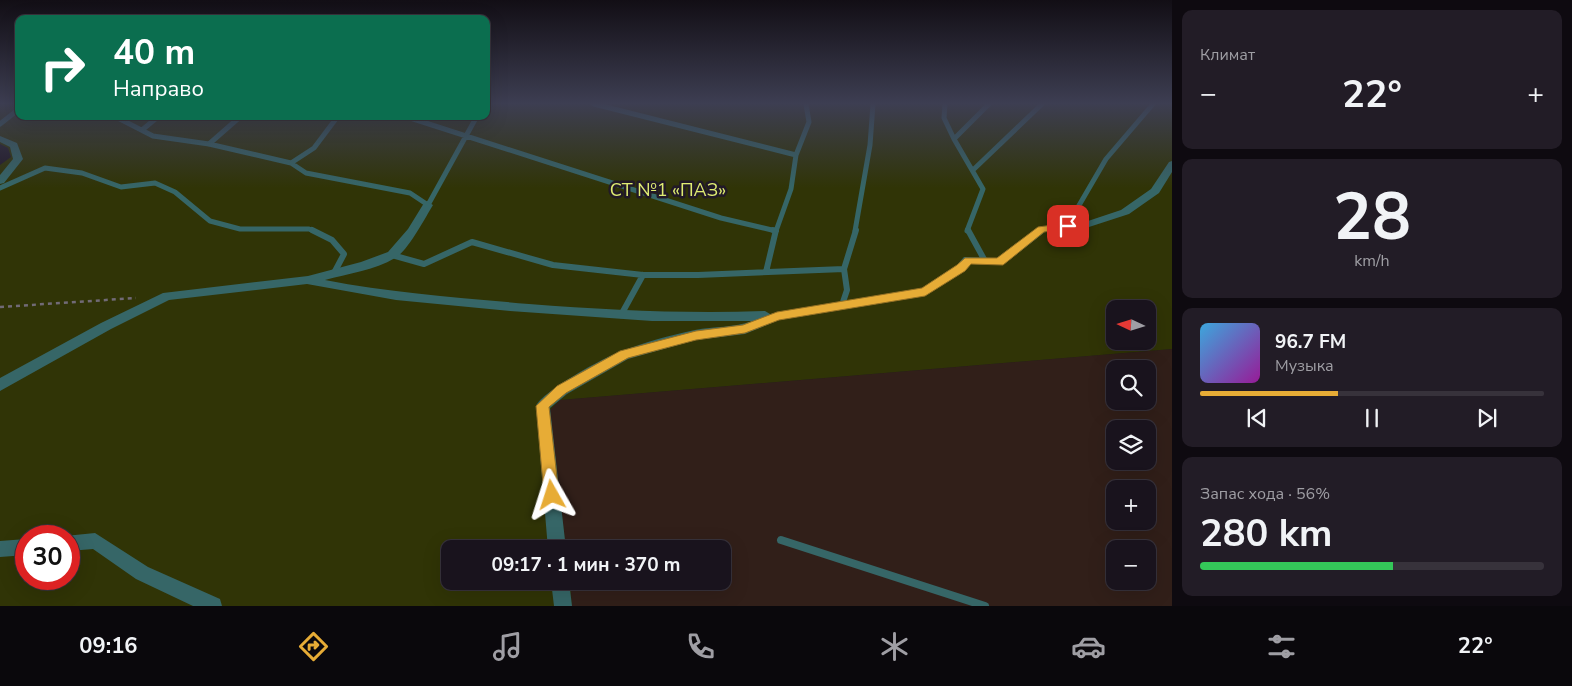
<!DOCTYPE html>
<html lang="ru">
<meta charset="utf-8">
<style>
:root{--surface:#19131d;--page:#221c26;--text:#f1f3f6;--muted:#9f9ea4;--line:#37323b;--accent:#e7ac36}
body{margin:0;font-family:"Nunito Sans",sans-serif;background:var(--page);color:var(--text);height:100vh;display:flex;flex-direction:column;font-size:19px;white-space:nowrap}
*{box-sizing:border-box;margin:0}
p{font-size:16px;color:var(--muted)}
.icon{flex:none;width:28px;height:28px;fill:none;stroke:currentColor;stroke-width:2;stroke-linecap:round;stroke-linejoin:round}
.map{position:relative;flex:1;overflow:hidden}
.details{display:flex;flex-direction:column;gap:10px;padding:10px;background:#0e0a10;width:400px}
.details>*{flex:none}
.top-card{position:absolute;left:15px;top:15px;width:475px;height:105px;border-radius:10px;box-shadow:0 5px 20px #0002,0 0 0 1px var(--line);background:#0b6e4f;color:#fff;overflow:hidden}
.needle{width:32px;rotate:274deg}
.buttons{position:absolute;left:1106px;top:300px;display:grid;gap:10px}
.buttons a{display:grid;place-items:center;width:50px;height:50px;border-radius:10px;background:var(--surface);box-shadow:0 5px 20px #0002,0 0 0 1px var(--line);font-size:25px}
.speed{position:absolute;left:15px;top:525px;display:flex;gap:10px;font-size:25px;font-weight:700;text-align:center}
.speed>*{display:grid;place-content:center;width:65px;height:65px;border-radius:50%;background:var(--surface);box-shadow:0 5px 20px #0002,0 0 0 1px var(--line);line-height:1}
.speed .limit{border:8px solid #d22;background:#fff;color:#111}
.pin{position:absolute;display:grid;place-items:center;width:42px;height:42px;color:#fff;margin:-21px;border-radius:10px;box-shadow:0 2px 8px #0006}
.me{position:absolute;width:55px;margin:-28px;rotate:354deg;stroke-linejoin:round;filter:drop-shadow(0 0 4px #0008)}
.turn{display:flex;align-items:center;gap:18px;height:105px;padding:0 15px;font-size:22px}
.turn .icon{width:65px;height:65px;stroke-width:2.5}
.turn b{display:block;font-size:35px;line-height:42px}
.big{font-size:38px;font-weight:700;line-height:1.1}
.details .card{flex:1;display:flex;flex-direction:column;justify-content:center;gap:8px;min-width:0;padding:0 18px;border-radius:10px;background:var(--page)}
.details .dial{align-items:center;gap:0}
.dial b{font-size:65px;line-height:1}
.song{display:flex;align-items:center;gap:15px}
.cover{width:60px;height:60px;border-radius:8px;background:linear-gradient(135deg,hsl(200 70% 55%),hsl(300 70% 35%))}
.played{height:5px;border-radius:2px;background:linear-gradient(90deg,var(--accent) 40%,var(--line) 40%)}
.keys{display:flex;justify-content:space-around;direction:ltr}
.heat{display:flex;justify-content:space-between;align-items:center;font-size:28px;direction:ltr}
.charge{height:8px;border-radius:4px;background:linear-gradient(90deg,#34c759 56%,var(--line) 0)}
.trip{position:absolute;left:441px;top:540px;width:290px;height:50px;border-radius:10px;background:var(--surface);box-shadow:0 5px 20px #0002,0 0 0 1px var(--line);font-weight:700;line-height:50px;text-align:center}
.tab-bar{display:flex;height:80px;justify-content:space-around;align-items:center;background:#0a080c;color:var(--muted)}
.tab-bar .icon{width:35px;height:35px}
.tab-bar .on{color:var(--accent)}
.tab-bar b{font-size:22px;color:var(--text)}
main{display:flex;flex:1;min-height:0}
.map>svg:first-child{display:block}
</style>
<main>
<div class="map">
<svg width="1172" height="606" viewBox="0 0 1172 606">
<rect width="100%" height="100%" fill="#211927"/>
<path fill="#311f19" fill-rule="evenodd" d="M1172 349V606H572L570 581H722V549H566L550 410 560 400ZM1115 369H1148V401H1115ZM1115 429H1148V461H1115ZM1115 489H1148V521H1115ZM1115 549H1148V581H1115Z"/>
<path fill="#303406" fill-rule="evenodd" d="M0 104H19V116H486V104H1172V349L560 400 550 410 566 549H450V581H570L572 606H0V165L11 157 8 148 0 144ZM1115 309H1148V341H1115ZM26 536H69V579H26Z"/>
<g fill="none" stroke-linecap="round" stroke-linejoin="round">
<path stroke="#716a76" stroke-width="2.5" stroke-dasharray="4 4" stroke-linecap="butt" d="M0 307 136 298"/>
<path stroke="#366667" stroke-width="5" d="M594 104 796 155
M945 104 944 118 954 139
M114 116 153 136 209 144 291 163 306 173 410 193 428 205 477 116
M404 116 721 218 776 231
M0 124 19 109
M142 130 159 116
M209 144 241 116
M291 163 314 148 338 116
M973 170 1042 104
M0 188 45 168 82 173 121 187 155 183 175 192 210 221 240 229H309L314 231
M1067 226 1106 159 1153 104
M776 231 791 189 796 155 809 122 806 104
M855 231 870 145 873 104
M967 231 983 189 954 139 989 104"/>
<path stroke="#366667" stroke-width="6" d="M312 230 332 240 344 254 334 273
M773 230 776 231
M968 230 985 261
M392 255 424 264 472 242 553 265 643 275H698L844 269
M766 272 776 230
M842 305 847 290 844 269 856 230
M621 315 643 275"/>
<path stroke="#366667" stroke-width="8" d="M781 540 985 606"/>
<path fill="#366667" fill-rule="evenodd" d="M0 136 17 143 23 159 4 183 0 184V175L13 159 10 147 0 142Z
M1172 161V172L1159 193 1129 214 1089 227 1045 232 1003 265 971 264 965 271 925 296 779 320 745 334 696 340 628 359 567 394 550 408 566 549H548L536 406C543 391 604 357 622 351 645 342 671 335 695 330 714 326 734 328 752 321H652L510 311 396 300 307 284 169 300 111 329 0 391V378L101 323 163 293 308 276 361 262 388 252 408 229 424 203 428 202 433 205C425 218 408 251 395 258 375 270 347 274 325 280 392 293 461 298 529 304 608 310 686 314 765 311L770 314 922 288 957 265 964 257 997 258 1038 227 1088 221 1121 210 1151 189 1169 162Z
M95 533 148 567 220 599 222 606H193L136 579 93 549 69 551V536H65Z
M26 539V555L0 557V541Z
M551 581H569L572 606H554Z"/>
</g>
<linearGradient id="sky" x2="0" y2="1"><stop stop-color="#120e15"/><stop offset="0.55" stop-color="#3d3e52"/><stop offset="1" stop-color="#3d3e52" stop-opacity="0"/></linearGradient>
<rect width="1172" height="188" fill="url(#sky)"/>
<path fill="#e7ac36" stroke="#967023" d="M1068 223 1073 226 1071 228 1044 232 1003 265 971 264 965 271 925 296 779 320 745 333 696 340 628 358 566 393 549 407 559 495 557 500 552 502 547 500 544 495 536 406 557 386 620 351 696 331 743 325 777 312 922 288 957 265 965 258H997L1038 227Z"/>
<g text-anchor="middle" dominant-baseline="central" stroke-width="5" stroke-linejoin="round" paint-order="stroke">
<g font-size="18" fill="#dfec72" stroke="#211927">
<text x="668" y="190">СТ №1 «ПАЗ»</text>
</g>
</g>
</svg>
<div class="buttons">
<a><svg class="needle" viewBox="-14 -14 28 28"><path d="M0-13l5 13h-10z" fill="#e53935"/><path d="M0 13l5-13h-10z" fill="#9f9ea4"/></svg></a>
<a><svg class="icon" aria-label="search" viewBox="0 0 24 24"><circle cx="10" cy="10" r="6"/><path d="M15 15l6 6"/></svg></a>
<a><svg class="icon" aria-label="layers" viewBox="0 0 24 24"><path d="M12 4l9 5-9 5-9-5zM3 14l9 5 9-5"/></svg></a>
<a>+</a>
<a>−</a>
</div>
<div class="speed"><div class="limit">30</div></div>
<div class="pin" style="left:1068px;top:226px;background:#d93025"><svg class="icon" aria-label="arrive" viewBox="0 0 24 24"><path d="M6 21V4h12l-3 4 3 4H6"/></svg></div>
<svg class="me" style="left:552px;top:495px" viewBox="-20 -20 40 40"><path d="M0-17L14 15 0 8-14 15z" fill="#e7ac36" stroke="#fff" stroke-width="4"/></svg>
<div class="trip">09:17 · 1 мин · 370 m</div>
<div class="top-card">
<div class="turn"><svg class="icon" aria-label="right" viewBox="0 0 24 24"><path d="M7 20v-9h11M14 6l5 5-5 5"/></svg><div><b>40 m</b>Направо</div></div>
</div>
</div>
<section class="details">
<div class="card"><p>Климат</p>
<div class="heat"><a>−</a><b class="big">22°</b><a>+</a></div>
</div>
<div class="card dial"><b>28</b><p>km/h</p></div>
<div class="card">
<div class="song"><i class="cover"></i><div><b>96.7 FM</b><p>Музыка</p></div></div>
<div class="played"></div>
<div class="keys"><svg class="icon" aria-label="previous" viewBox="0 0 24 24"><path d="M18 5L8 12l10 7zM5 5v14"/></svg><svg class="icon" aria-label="pause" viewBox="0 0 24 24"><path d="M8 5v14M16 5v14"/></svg><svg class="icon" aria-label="next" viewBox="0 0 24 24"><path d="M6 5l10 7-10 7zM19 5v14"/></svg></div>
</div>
<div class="card"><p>Запас хода · 56%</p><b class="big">280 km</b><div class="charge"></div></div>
</section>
</main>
<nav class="tab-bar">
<b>09:16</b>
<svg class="icon on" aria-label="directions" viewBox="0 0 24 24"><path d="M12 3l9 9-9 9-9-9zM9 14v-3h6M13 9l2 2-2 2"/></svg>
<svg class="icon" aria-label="music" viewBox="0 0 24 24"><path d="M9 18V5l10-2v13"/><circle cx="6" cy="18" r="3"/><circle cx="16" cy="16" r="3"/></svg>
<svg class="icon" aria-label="phone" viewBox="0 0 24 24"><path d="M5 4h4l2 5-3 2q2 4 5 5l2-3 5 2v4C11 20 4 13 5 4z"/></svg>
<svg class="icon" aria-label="climate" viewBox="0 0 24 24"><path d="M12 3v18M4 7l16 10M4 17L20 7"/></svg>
<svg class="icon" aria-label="car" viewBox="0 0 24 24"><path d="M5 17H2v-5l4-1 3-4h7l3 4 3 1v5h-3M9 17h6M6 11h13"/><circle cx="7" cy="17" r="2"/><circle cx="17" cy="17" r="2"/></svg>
<svg class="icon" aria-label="filters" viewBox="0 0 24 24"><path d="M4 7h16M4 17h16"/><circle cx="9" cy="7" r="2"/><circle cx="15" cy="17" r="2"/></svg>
<b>22°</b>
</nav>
